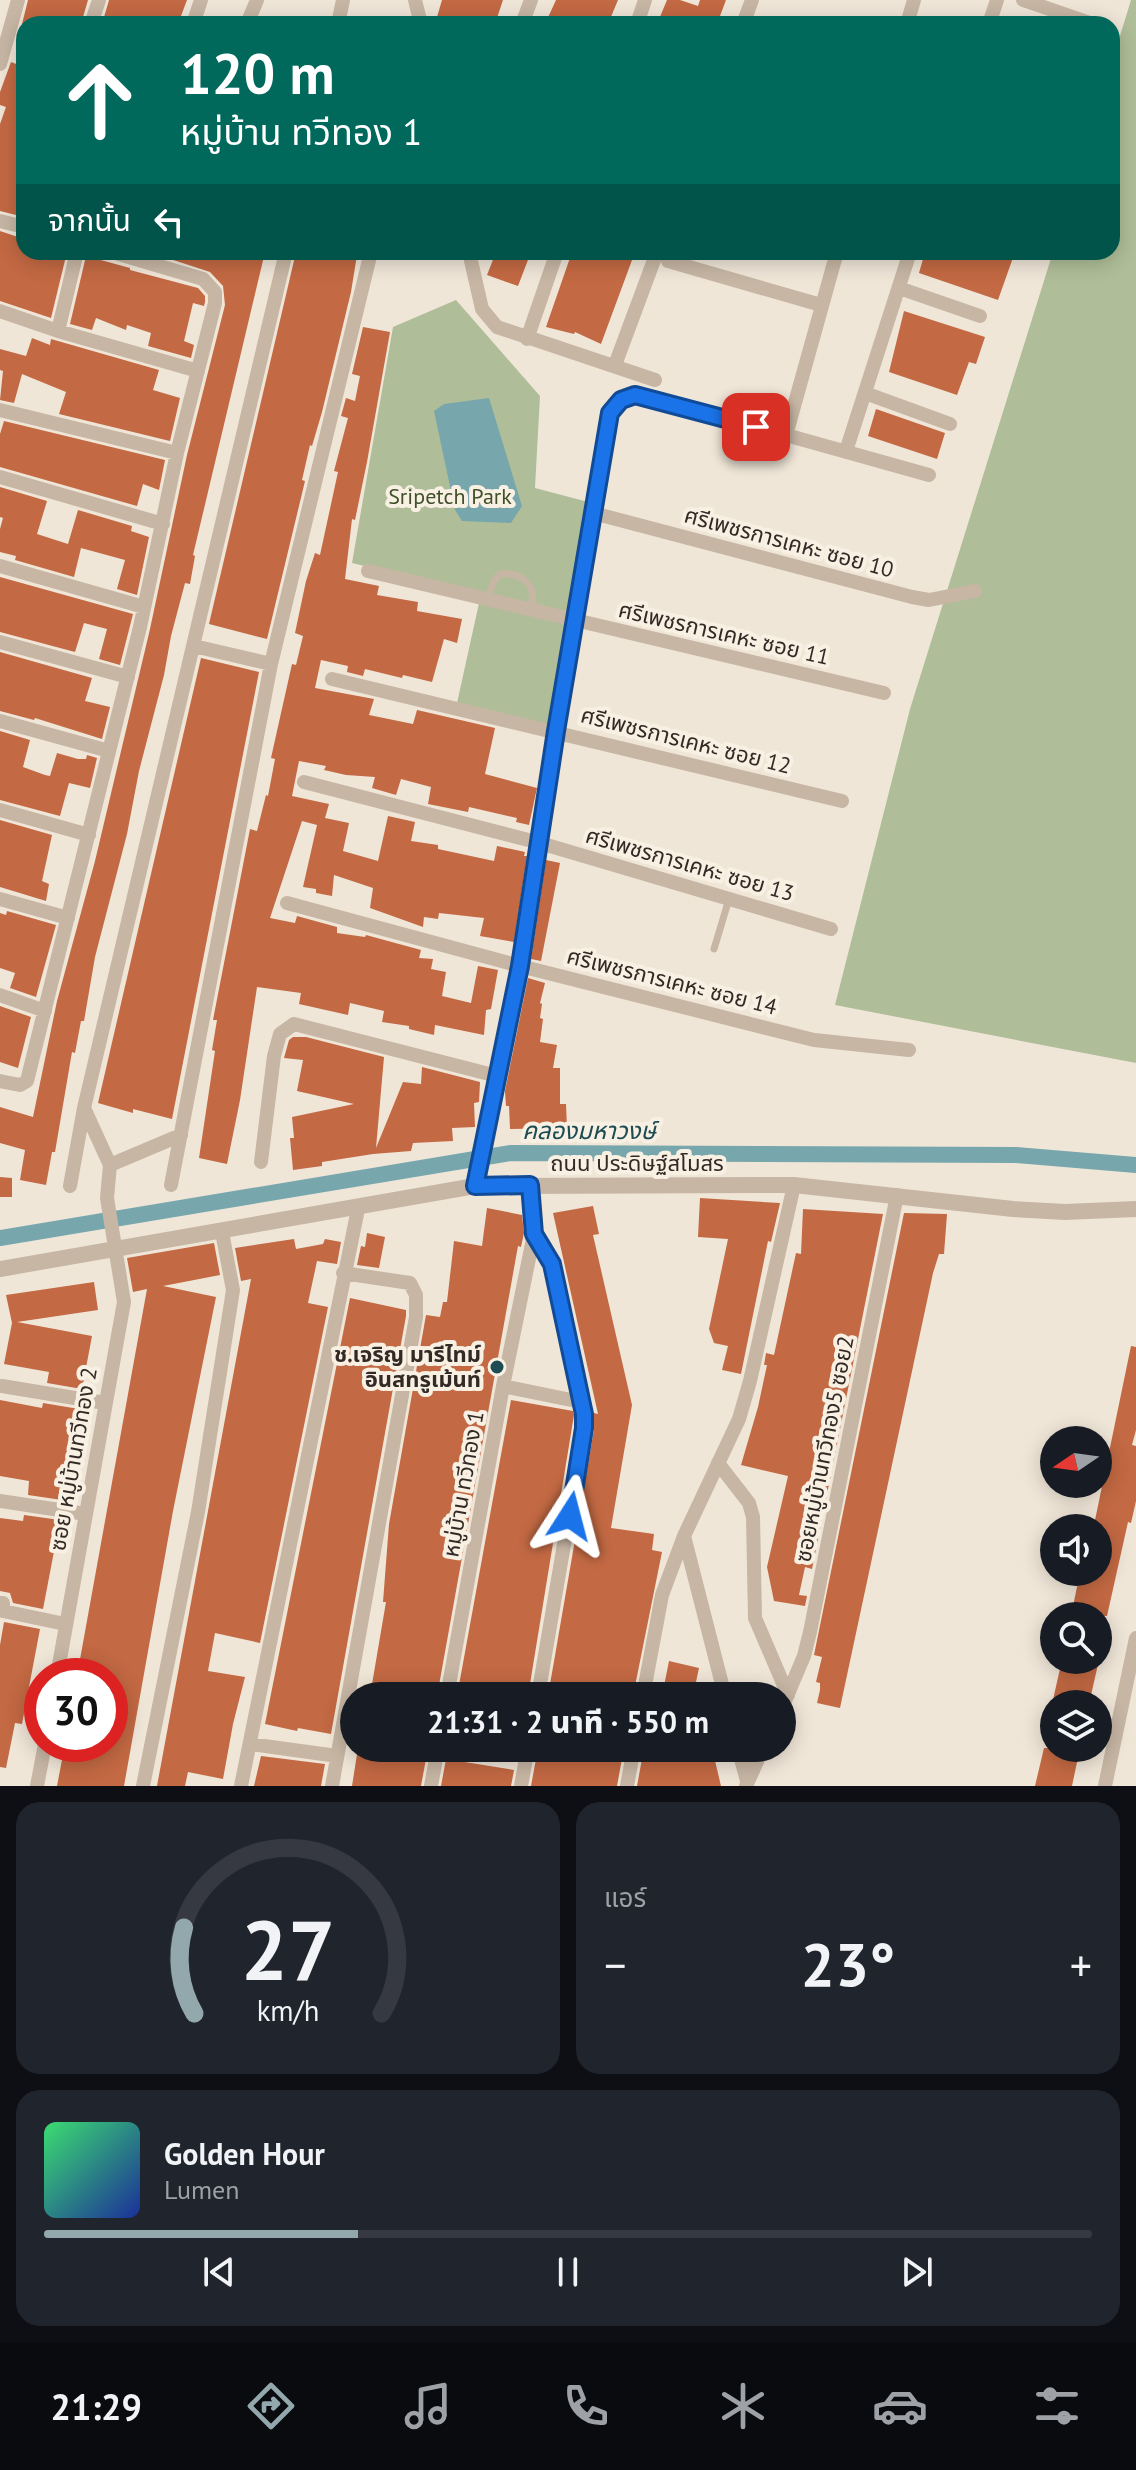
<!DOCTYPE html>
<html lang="th">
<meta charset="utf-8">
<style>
:root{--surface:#171b24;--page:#20242c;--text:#f1f3f6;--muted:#9ea1a6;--line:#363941;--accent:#92a8ad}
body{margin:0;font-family:"PT Sans","Noto Sans Thai",sans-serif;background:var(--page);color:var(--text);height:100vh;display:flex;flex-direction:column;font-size:30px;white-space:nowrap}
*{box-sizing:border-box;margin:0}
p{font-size:26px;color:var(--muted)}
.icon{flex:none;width:44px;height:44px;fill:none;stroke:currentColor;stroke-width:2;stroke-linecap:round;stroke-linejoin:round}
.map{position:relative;height:1786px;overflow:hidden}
.details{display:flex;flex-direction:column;gap:16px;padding:16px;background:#0d0f14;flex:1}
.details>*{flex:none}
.top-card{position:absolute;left:16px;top:16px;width:1104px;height:244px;border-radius:24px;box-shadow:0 4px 20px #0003;background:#00695c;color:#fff;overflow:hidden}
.needle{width:52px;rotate:257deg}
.fabs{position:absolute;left:1040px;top:1426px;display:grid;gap:16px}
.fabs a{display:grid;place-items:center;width:72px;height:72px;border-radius:50%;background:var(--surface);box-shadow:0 4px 20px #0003;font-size:40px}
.speed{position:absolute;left:24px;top:1658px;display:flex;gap:16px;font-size:40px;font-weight:700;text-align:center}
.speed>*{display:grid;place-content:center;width:104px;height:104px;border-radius:50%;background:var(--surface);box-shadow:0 4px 20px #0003;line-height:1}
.speed .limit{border:12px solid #d22;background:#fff;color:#111}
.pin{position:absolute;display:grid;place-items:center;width:68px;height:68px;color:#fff;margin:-34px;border-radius:16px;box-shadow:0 4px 12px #0006}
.me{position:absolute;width:88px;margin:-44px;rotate:9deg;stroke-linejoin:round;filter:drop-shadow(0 0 6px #0008)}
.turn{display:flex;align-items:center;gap:28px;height:168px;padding:0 32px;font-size:36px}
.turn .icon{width:104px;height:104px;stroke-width:2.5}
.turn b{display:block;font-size:56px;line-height:68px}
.then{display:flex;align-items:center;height:76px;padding:0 32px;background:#0003;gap:16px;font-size:30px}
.big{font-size:60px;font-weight:800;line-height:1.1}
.details .card{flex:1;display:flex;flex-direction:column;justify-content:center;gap:12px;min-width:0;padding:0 28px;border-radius:24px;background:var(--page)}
.details .dial{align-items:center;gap:0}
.dial svg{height:208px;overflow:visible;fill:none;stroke:var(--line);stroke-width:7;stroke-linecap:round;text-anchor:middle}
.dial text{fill:var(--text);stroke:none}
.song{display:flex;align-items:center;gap:24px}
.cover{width:96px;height:96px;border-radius:12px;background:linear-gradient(135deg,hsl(140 70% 55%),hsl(230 70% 35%))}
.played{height:8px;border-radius:4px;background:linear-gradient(90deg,var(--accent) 30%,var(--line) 30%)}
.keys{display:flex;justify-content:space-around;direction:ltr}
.heat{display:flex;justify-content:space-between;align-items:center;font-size:44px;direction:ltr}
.details .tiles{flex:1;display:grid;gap:16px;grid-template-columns:1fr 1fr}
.card:last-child{grid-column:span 2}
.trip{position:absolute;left:340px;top:1682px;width:456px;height:80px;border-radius:40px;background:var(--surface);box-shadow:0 4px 20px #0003;font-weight:800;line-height:80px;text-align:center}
.tabs{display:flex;height:128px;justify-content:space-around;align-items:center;background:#090b0e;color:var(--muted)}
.tabs .icon{width:56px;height:56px}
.tabs .selected{color:var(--accent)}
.tabs b{font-size:36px;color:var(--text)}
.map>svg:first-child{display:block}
</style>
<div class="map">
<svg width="1136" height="1786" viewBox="0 0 1136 1786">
<rect width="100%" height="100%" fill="#f0e6d8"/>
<path fill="#afbe98" d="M1131 0H1136V1063L835 1005 910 709 1053 252H1112V62Z
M456 300 540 396 535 488 592 503 557 730 457 703 481 594 352 563 393 327Z"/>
<path fill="#77a7ac" d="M489 398 522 506 511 523 462 521 455 510 434 411 444 404Z"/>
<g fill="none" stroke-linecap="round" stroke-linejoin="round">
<path stroke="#77a7ac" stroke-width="16" d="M0 1238 511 1153 1016 1155 1136 1165"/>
</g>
<path fill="#c36943" d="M28 0H88L81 24H22Z
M109 0H187L178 24H102Z
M442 0H503L495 24H454L437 17Z
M556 0H618L608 24H545Z
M667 0H680L698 6 700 0H726L717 24H657Z
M11 62 24 67V217L0 211V124L6 107 0 105V92Z
M0 231 24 239V252H67L51 318 0 301Z
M166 252H217L235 257 236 252H265L193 555 195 556 190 584 185 583 171 636 164 675 139 771 127 834 95 957 84 1021H81L75 1053 72 1052 55 1152H52L46 1185 20 1180 25 1150 0 1143V1107L33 1117 57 1001 95 861 150 629 187 455 225 305 223 286 210 272 164 257Z
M296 252H348L357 255 351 292 322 412 312 446 310 445 302 480 305 481 267 639 209 624Z
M496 252H531L518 286 487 275Z
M572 252H635L601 344 575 332 574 334 546 327Z
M925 252H1015L998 300 919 273Z
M86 256 130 268V270L198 288 205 296V302L204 306 193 303 184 341 194 345 191 358 148 346 151 333 127 325 126 330 96 318 92 330 70 324Z
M904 311 985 337 976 364 969 362 957 395 889 372Z
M363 327 390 332 367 462 355 520 352 519 345 579 379 586 377 595 418 602 417 611 462 619 457 643 444 639 432 682 403 675 402 678 365 669 363 676 347 672 348 666 321 660 315 688 374 699 369 715 413 724 417 710 495 728 485 774 537 788 529 825 516 822 517 818 469 807 468 812 428 804 431 787 401 779 396 795 372 788 375 777 346 775 324 770 326 766 299 761 292 796 329 804 325 818 349 823 343 851 378 861 388 816 415 822 411 841 438 845V849L494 861 497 846 525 852 524 856H527L514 942 480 936 484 918 439 913 438 919 424 917 423 927 370 908 373 888 334 875 332 896 316 893V889L303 887 317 825 302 821 270 918 295 923 297 916 337 927V933L365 937 366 935 421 950 419 958 433 959 431 969 446 972 442 996 471 1003 478 966 498 970 491 1009 486 1010 484 1035 435 1025 434 1035 409 1029V1026L382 1022 384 1011 350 1003 348 1015 299 1004 301 993 257 987 240 1100 227 1164 199 1158 215 1051 212 1050 217 1020H213L250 829 257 831 266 795 268 796 275 759 271 758 277 731 292 664 296 665 303 636 295 633 306 581 315 553 320 555 338 472 334 471 348 418 341 416 346 398 355 401 360 376 352 374Z
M32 338 50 345 51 339 159 370 153 390 180 398 170 441 59 414 66 392 22 374 14 403 0 400 3 371 0 370V349L26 356Z
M876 409 945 433 937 459 868 436Z
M4 421 165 460 159 490 143 484 137 506 0 467V434Z
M0 487 47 501 37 534 68 544 78 510 132 526 131 531 149 537 137 595 117 589 125 560 81 548 74 577 15 560 16 556 0 552V529L3 518 0 517Z
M0 577 133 614 120 665 99 659 107 629 84 623 75 652 0 632Z
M0 652 92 678 85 701 110 707 102 739 35 718 34 720 0 711Z
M201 658 259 672 172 1119 133 1109V1113L98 1103Z
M0 731 30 740 23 767 45 775 50 776 57 753 78 759H86L87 755 97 758 90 788 69 783 60 816 0 800Z
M0 820 52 835 42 881 49 884 46 901 0 887Z
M546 860 560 863 541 961 531 959Z
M7 911 56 925 36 997 10 988 15 973 0 968V913L6 915Z
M528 978 545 983 540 1003 542 1004 540 1018 543 1019 540 1042 557 1045 553 1068H560V1104H566L567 1128 510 1129 509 1106H506L505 1091Z
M0 1006 31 1017 18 1068 0 1062Z
M293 1037H306L384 1057 376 1148 403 1082 421 1084 422 1067 480 1082 479 1102 474 1103 475 1127 452 1128 453 1141 413 1143 411 1151 373 1154 322 1162V1166L293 1170 290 1138H294L292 1117 354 1104 297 1091 303 1060 284 1058 289 1040Z
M0 1177 12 1178V1197H0Z
M700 1198 780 1203 771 1242 768 1241 741 1374 722 1370 728 1346 714 1343 709 1329 728 1239 698 1237Z
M593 1206 599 1234 593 1235 632 1405 611 1528 654 1534 652 1550 662 1552 633 1696H548L594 1430V1413L598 1414 553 1213Z
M487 1208 522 1215 524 1233 521 1247 518 1246 438 1691 435 1696H415L394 1691 393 1696H370L386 1602H383L389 1524 426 1315 440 1317 443 1302H447L454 1241 482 1246Z
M803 1209 883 1214 812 1569 805 1567 799 1595 807 1596 805 1606 774 1601 767 1567 788 1476 741 1465 758 1407 767 1365H764L766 1353 774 1355 796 1253 801 1254Z
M904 1213 947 1214 944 1254H939L933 1273 840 1708 817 1703 820 1690V1683L816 1682 822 1657 814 1655Z
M367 1233 385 1237 379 1268 357 1265 361 1246 365 1247Z
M294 1239 296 1249 323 1244 325 1239 341 1242 337 1264 317 1261 308 1303 328 1307 260 1643 215 1633 208 1671 245 1677 233 1724 223 1779 188 1772 185 1786H157L251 1279 241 1281 235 1248Z
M214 1243 220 1275 163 1286 216 1297 173 1511 124 1786H57L65 1744H110V1676H77L147 1289 133 1292 127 1258Z
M94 1282 98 1310 17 1322 92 1336 82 1389 47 1383 49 1372 4 1364 12 1323 6 1295Z
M350 1298 406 1310V1316L331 1734 298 1728 297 1731 265 1724Z
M1131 1346 1136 1347V1430L1132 1445 1136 1446V1501L1131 1523 1128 1522 1107 1616H1071L1080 1572H1098V1526L1094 1525Z
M0 1400 42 1408 43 1403 79 1409 62 1500 28 1495 29 1481 0 1476Z
M511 1400 573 1411 574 1415 528 1696H457Z
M24 1515 60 1520 43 1609 13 1603 10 1593 0 1591V1518L23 1521Z
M4 1622 40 1629 22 1724 15 1723 6 1768 0 1767V1645Z
M1062 1660H1099L1089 1704H1052Z
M669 1661 699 1668 693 1696H662Z
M358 1748H428L421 1786H352Z
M538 1748H584L620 1756 621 1748H624L617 1786H531Z
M644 1748H712L721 1786H637Z
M1044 1748H1080L1072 1786H1035Z
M261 1756 325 1764 321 1786H254Z
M446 1759 514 1770 511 1786H441Z"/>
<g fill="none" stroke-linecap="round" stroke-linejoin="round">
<path stroke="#c7b6a4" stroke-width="7" d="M487 599 495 579 500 574C524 572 537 586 531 608
M714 949 729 899"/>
<path stroke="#c7b6a4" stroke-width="14" d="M415 0 421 24
M1023 0 1090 23
M91 24 99 0
M193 24 201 0
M247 24 257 0
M338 24 343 0
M522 24 531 0
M637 24 645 0
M743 24 752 0
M907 24 914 0
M989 24 997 0
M0 64 18 0
M0 221 24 227
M469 252 482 309 497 327 655 380
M668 261 821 305
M899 288 980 316
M0 311 58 331 198 371
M58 331 77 252
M527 339 557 252
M615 365 657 252
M865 393 950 424
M0 410 177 453
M786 435 929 475
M846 451 910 252
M0 477 163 524
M593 513 912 597 929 600 975 591
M0 566 144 607
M368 571 884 693
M0 642 128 677
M194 646 271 664
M332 679 842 801
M0 721 109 751
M304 782 540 843 831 929
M0 810 89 835
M0 899 68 918
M287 903 520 966 814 1040 909 1050
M0 995 45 1011
M0 1081 20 1085 27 1081 140 627 177 453 215 303V292L203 279 112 252
M261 1162 274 1056 280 1034 294 1024 497 1076
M110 1165 181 1135
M171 1185 271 664 371 252
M70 1186 84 1108
M475 1186 520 966 556 731 610 413 621 400 635 395 786 435 837 252
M534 1234 552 1264 584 1414V1428L538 1696
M2 1386 105 1403
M503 1386 581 1402
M718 1463 749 1503 753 1517 755 1618 788 1695
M0 1501 86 1514
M684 1536 725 1696
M0 1603H3V1611L65 1624
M57 1676 124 1302 107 1198 110 1165 84 1108 286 252
M447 1696 503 1386 534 1234 530 1185
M643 1696 662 1595 684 1536 739 1419 750 1381 794 1185
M782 1708 804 1656 810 1632 897 1195
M250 1744 337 1756
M495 1748 527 1753
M738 1748 747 1781
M37 1786 45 1744
M143 1786 198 1512 233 1290 222 1232
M241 1786 358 1209
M332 1786 416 1317V1295L410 1283 343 1273
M431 1786 438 1748
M521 1786 528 1748
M627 1786 634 1748
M746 1786 763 1748
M1105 1786 1136 1638"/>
<path stroke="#c7b6a4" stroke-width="16" d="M0 1269 475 1186 794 1185 1013 1209 1065 1212 1136 1209"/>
</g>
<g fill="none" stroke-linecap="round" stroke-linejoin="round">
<defs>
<path id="route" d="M570 1516 584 1428V1414L552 1264 534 1234 530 1185 475 1186 520 966 556 731 610 413 621 400 635 395 756 427"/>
</defs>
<use href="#route" stroke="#114b97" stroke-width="20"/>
<use href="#route" stroke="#1a73e8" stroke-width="14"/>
</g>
<circle fill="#1d4c53" stroke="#f8f0e3" stroke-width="3" cx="497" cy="1367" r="8"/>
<g text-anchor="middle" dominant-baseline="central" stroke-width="8" stroke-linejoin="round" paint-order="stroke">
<g font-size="22" fill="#40502a" stroke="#f8f0e3">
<text x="450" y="496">Sripetch Park</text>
</g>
<g font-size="22" fill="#332a26" stroke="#f8f0e3">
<text transform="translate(789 542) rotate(15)">ศรีเพชรการเคหะ ซอย 10</text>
<text transform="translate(724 633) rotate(13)">ศรีเพชรการเคหะ ซอย 11</text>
<text transform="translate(686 740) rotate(14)">ศรีเพชรการเคหะ ซอย 12</text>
<text transform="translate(690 864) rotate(16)">ศรีเพชรการเคหะ ซอย 13</text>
<text transform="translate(672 981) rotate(14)">ศรีเพชรการเคหะ ซอย 14</text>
<text x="637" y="1163">ถนน ประดิษฐ์สโมสร</text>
<text transform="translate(824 1449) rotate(-79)">ซอยหมู่บ้านทวีทอง5 ซอย2</text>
<text transform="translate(73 1459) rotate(-80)">ซอย หมู่บ้านทวีทอง 2</text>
<text transform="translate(463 1484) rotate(-80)">หมู่บ้าน ทวีทอง 1</text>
</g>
<g font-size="22" font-weight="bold" fill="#332a26" stroke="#f8f0e3" text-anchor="end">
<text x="481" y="1354">ช.เจริญ มารีไทม์<tspan x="481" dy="25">อินสทรูเม้นท์</tspan></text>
</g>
<g font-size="24" font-style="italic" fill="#1d4c53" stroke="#f8f0e3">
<text x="589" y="1130">คลองมหาวงษ์</text>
</g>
</g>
</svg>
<div class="fabs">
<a><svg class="needle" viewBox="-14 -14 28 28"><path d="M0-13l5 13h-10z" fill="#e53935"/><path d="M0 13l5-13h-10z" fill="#9ea1a6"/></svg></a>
<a><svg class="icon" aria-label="sound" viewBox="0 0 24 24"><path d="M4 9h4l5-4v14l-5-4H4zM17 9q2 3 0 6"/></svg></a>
<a><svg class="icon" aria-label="search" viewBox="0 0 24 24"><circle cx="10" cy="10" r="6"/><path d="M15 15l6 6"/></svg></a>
<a><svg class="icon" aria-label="layers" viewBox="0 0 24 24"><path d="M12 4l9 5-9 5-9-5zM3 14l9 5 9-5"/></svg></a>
</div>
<div class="speed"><div class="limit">30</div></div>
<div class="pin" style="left:756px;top:427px;background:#d93025"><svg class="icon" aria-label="arrive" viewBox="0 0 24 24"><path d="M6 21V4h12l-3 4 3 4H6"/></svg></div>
<svg class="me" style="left:570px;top:1516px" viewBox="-20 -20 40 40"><path d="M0-17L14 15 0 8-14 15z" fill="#1a73e8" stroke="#fff" stroke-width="4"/></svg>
<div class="trip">21:31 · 2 นาที · 550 m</div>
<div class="top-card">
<div class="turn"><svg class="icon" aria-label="ahead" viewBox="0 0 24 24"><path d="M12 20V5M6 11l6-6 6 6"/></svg><div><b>120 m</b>หมู่บ้าน ทวีทอง 1</div></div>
<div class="then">จากนั้น<svg class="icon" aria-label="left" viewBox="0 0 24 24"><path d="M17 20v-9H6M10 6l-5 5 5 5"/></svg></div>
</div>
</div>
<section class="details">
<div class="tiles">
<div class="card dial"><svg viewBox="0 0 100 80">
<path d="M14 69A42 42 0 1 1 86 69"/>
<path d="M14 69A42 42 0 0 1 10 36" stroke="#92a8ad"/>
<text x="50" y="56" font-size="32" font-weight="700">27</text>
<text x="50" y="72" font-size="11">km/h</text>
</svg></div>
<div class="card"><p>แอร์</p>
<div class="heat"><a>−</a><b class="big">23°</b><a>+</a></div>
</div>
<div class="card">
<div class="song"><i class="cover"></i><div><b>Golden Hour</b><p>Lumen</p></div></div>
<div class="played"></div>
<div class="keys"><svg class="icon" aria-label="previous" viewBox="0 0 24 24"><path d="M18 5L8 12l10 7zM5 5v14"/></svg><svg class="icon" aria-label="pause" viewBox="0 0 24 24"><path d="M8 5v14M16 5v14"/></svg><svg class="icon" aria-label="next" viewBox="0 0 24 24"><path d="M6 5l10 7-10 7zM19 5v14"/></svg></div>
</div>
</div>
</section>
<nav class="tabs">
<b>21:29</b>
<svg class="icon selected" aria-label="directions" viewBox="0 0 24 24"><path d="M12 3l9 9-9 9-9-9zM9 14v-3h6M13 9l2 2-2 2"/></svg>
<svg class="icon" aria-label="music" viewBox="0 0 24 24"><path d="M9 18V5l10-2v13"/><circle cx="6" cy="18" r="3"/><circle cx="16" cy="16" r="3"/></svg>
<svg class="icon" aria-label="phone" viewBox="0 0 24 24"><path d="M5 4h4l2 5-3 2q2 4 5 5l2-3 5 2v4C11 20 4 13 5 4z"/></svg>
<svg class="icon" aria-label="climate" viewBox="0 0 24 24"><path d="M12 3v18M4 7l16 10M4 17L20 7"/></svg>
<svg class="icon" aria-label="car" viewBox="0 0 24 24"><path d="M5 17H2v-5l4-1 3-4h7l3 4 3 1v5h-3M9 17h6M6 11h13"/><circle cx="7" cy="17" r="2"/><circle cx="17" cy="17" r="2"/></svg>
<svg class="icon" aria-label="filters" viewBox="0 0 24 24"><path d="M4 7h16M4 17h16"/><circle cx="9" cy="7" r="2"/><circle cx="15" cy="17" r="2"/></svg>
</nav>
